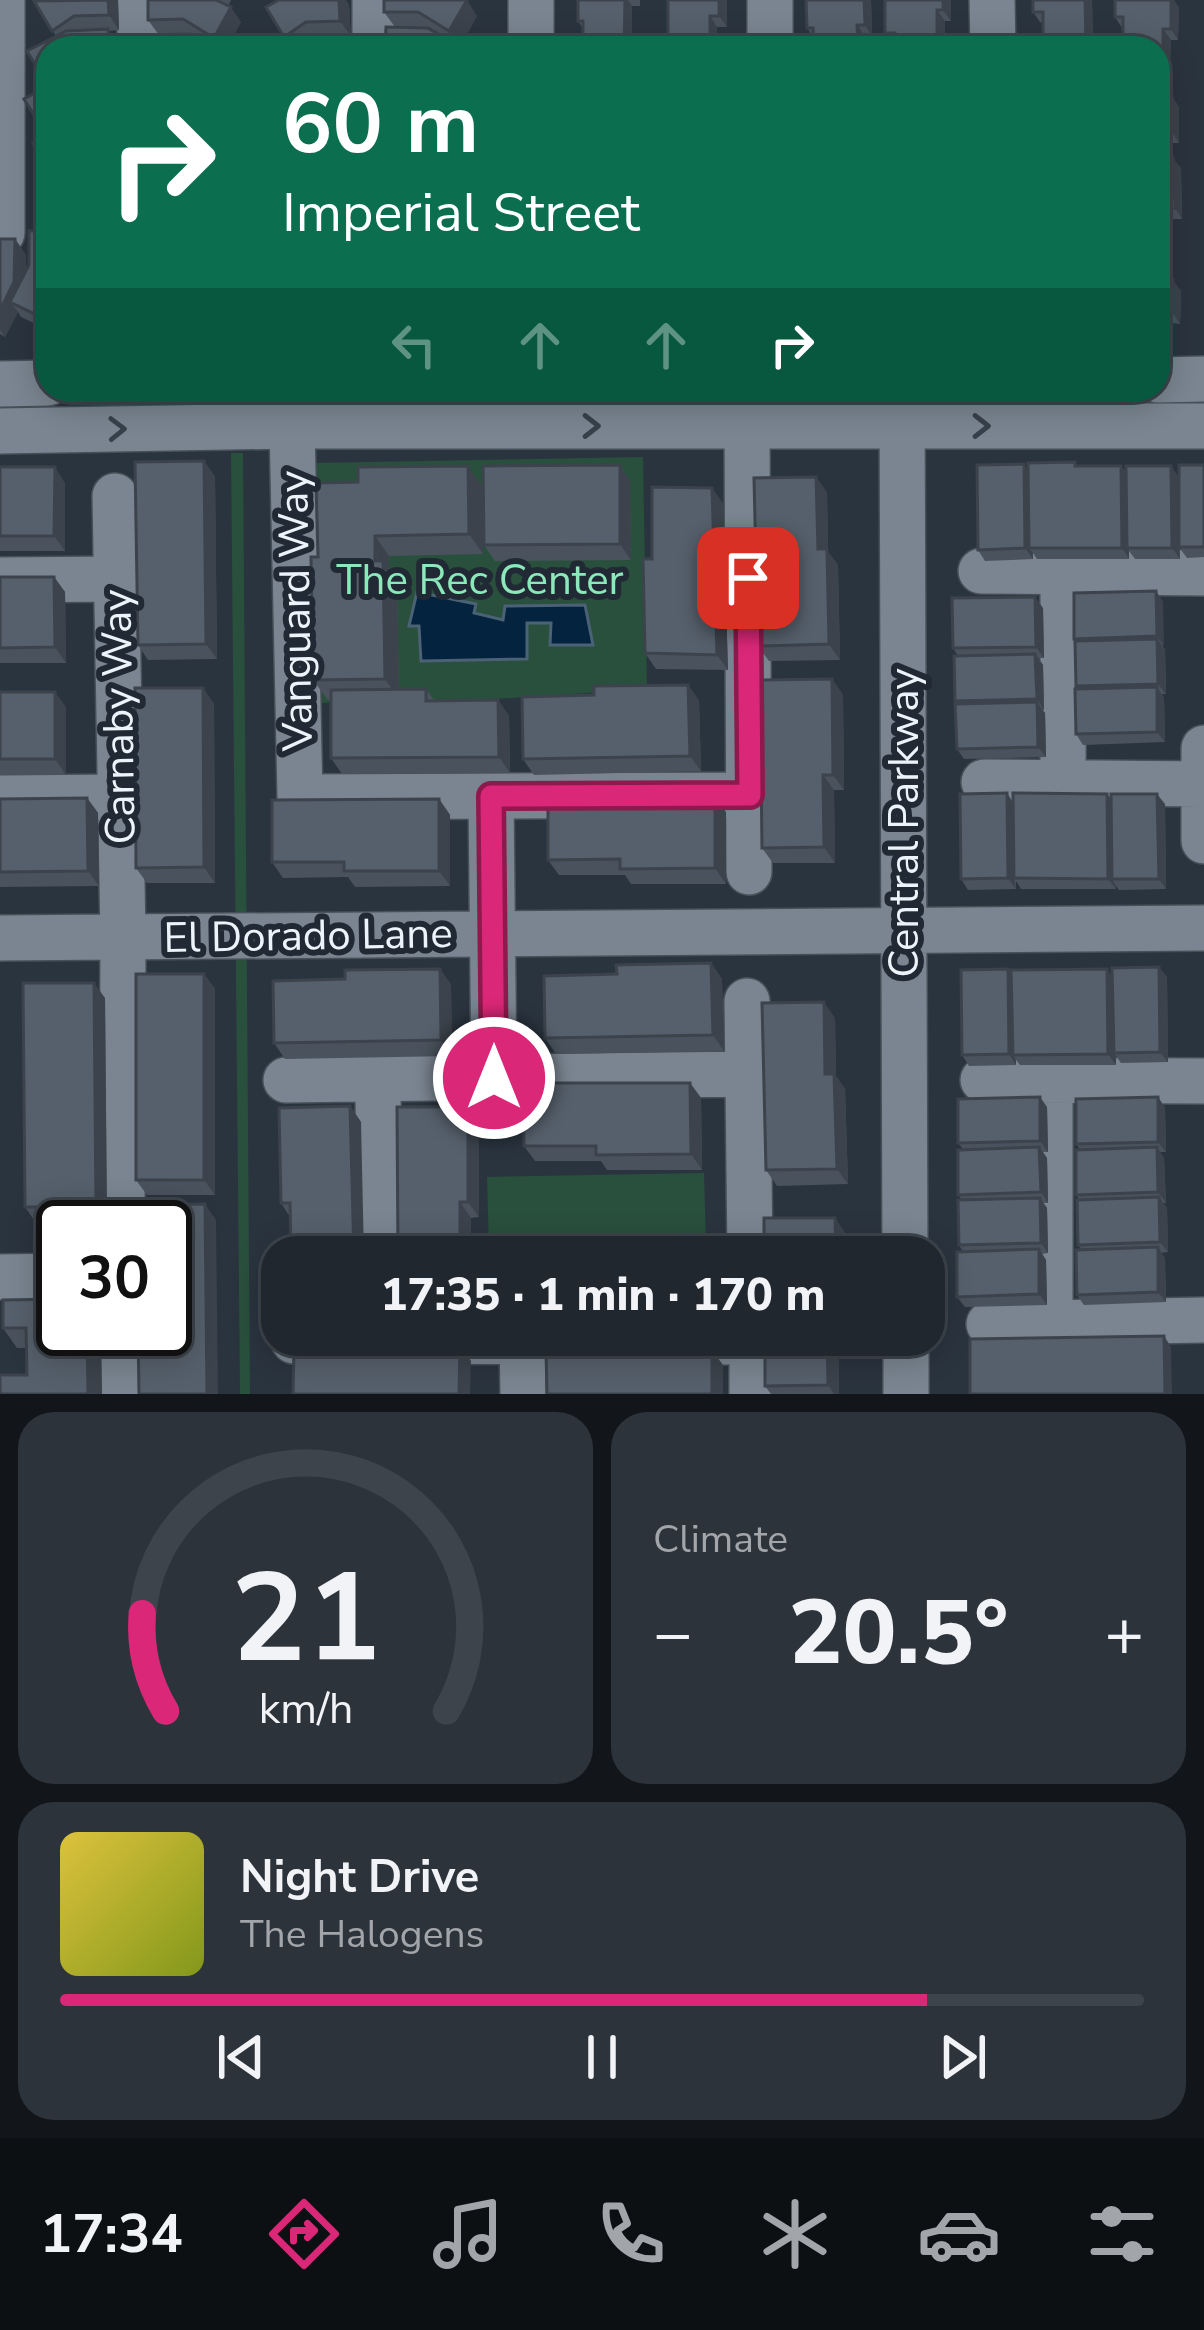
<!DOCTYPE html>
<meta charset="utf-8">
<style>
:root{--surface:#20272f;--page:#2d333b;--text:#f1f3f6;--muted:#a2a5aa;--line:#3d444b;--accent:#db2777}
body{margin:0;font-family:"Nunito Sans",sans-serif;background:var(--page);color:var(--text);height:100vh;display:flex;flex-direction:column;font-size:45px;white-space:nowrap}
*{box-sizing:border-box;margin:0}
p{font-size:39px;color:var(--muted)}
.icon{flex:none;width:66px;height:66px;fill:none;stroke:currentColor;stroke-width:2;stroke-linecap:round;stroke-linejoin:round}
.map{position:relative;height:1394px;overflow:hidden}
.drawer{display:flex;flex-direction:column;gap:18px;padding:18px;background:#12151a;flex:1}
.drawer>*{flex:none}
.guide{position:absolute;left:36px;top:36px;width:1134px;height:366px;border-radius:36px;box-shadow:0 6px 30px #0003,0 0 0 3px var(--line);background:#0b6e4f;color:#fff;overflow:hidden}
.speed{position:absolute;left:36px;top:1200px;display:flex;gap:24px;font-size:60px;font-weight:700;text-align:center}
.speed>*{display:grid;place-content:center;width:156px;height:156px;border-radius:50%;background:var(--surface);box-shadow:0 6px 30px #0003,0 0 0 3px var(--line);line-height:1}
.speed .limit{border:6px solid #111;border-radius:18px;background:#fff;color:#111}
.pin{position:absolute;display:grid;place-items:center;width:102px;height:102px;color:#fff;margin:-51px;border-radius:24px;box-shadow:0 6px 18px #0006}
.me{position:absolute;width:132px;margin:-66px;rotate:0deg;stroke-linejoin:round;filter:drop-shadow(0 0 9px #0008)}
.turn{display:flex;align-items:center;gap:42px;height:252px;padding:0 48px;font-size:54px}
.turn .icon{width:156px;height:156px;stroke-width:2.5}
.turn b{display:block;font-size:84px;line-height:102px}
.lanes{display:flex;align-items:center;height:114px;padding:0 48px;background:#0003;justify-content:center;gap:60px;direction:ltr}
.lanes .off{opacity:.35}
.big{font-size:90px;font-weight:800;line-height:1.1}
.drawer .widget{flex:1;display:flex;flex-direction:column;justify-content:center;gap:18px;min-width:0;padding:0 42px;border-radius:36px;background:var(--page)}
.drawer .dial{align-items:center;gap:0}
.dial svg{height:312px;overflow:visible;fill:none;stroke:var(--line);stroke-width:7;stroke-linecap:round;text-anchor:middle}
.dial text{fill:var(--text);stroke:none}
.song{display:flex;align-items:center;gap:36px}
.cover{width:144px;height:144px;border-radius:18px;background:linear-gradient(135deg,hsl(50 70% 55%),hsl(70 70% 35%))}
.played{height:12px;border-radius:6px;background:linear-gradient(90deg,var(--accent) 80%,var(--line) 80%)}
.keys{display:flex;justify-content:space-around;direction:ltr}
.heat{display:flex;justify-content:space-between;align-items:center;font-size:66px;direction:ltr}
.drawer .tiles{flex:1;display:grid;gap:18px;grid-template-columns:1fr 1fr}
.widget:last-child{grid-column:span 2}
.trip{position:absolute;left:261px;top:1236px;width:684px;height:120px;border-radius:36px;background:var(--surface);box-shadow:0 6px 30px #0003,0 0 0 3px var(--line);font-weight:800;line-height:120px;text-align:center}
.menu{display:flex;height:192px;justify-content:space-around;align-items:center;background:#0d1013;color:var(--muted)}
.menu .icon{width:84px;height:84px}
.menu .active{color:var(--accent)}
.menu b{font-size:54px;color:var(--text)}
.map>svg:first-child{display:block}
</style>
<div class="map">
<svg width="1204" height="1394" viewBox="0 0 1204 1394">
<rect width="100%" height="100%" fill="#2a343f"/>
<path fill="#29503d" d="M231 453H243L250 1394H240Z
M643 457 647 689 480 700 316 703 314 463Z
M704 1173 706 1247 489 1251 487 1177Z"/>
<path fill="#04233e" stroke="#4a6176" stroke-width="3" d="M417 592 476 604 474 613 503 620 505 606 585 605 593 645H550L551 623H527V659L421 661 419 626H409Z"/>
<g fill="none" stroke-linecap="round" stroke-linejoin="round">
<defs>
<path id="minor" d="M2 0V233
M140 0V48
M375 0V48
M531 0V48
M770 0V48
M992 0 993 48
M1158 380 1204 379
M0 384 48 383
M902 390 905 1257
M292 426 300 797 750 795
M747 426 749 872
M0 431 292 426H1204
M115 496 123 937 122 1227
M981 571 1204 573
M1063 572V783
M0 580 117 579
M1204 748V841
M984 782 1203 784
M491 797 494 1078
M0 798 120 797
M0 938 1204 928
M747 1001 750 1257
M378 1079 379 1257
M286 1080 748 1074
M983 1080 1204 1081
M0 1277 63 1276
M1050 1322V1079
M989 1324 1204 1320
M122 1329 123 1394
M752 1335V1394
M906 1335V1394
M294 1341 752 1342
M522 1341 523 1394"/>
</defs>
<use href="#minor" stroke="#474f58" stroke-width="48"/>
<use href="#minor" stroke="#7a8591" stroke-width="45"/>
</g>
<path fill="#4a535d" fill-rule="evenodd" d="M118 0 119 30 109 31 119 45V48H48V86L27 51 56 36 34 1Z
M217 0H231L228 6 241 22 227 48H149L159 35 148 20Z
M384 0 477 16 461 45 395 27 384 12ZM417 27H429L442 35Z
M578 0H640V6H632L583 29 578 21Z
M668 0H727V27H717V48H669Z
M871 0 872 36 813 37 807 28Z
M885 0H951V21H945L892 44 885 33Z
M1092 0 1093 48H1046L1043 44V23L1040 22 1033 12Z
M349 5 351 36 342 37 350 48H279L288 43 266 7Z
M1179 7 1178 40H1171L1170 61H1158V48L1122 28 1115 17Z
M1158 61H1163L1171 72V96L1179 107V143H1171V155H1158Z
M1158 158 1181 168 1182 219H1169L1170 253H1166L1172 261V280L1181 291 1180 324 1172 323V344H1158Z
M48 231V330L21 317 18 312 5 337 0 334V239H15L26 255V271Z
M204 461 215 477 217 659 148 660 138 645Z
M620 465 630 481 631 560 495 561 484 545Z
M1204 465V557L1187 558 1179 547 1180 559H1135L1129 551V559H1037L1033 553V559L985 561 978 550 1028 469 1078 466H1121L1127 474 1171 466 1178 477Z
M0 467 65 483V551H0Z
M482 486 483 554 389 556V569L397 581 399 689H426L434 700H498L509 716 510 773 342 774 331 758V700H328L313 680 318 557Z
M827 492 828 552 838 565 840 660 769 661 758 646Z
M723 503 728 670 656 669 645 653 652 559Z
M0 577H54L65 592 66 663H0Z
M1156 591 1163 602V647L1165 649 1166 694H1162L1164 698 1165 742 1083 745 1076 734 1078 689 1076 686V641L1074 639Z
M1043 608 1044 658H1038L1043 665 1044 710H1042L1045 713 1046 757 964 759 957 749V704L955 701 958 656 953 648Z
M832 679 843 695 844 790H834L835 863H773L762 848Z
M203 688 214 704 215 883H147L136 868Z
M0 692 66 707V775H0Z
M699 700 701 771 534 775 523 759Z
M87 798 98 813 99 886 0 887V799Z
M1111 798 1165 804 1166 889 1119 890 1116 886V889H1021L1016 881V889L968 890 961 879 1013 801Z
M439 799 450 815V886L355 887 348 877 283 878 272 862Z
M726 812V884H631L625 875H559L548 860Z
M711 963 722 979 724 1051 556 1054 545 1038 617 974Z
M1159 967 1167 977 1168 1062 1121 1063 1116 1056V1065H1020L1016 1060V1065L969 1066 962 1055 1011 974 1112 976Z
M204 974 215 989V1195H147L136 1180Z
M451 984 452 1056 285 1059 274 1043Z
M105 998 107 1222 36 1223 25 1207Z
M835 1018 836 1076 845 1089 848 1184 777 1186 766 1170Z
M690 1083 701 1098 702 1170H607L601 1161H535L524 1146Z
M1158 1097 1165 1108 1166 1152H1160L1164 1158 1166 1203H1163L1167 1208 1168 1252 1161 1253 1165 1258 1166 1302 1084 1305 1077 1295 1081 1249 1078 1245 1079 1199 1076 1195 1080 1149 1076 1144Z
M350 1106 361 1122 290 1217 281 1203Z
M468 1107 479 1122V1217L471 1218V1257H398Z
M1047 1107 1048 1152H1043L1047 1158 1048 1203H1043L1047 1208 1048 1253 1042 1254 1046 1260 1047 1305 965 1307 957 1297 963 1252 959 1245 962 1200 958 1195 963 1149 958 1143Z
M3 1300 101 1344 102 1394H0L27 1375V1348H17L3 1328Z
M838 1335 839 1394H771L765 1386Z"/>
<path fill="#3c434c" d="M108 0H118L119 30 109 15Z
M339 0H346L349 5 351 36 340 21Z
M467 0 477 16 460 47 449 31Z
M625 0H628L632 6V48H624Z
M719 0H727V27L719 16Z
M864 0H871L872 36 865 25Z
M943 0H951V21L943 10Z
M1085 0H1092L1093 48H1089L1086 43Z
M1171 0H1174L1179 7 1178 40 1171 29Z
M231 7 241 22 227 48H221L214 38Z
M937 10 945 21V48H937Z
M710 16 717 27V48L710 46Z
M857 25 865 36V48H858Z
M108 29 119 45V48H109Z
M1163 29 1171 40 1170 61 1163 50Z
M1163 61 1171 72V107L1164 96Z
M1172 96 1179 107V143L1172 132Z
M1163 132 1171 143V155L1163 145Z
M1173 158 1181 168 1182 219 1175 208Z
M1162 209 1169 219 1170 253 1163 242Z
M15 239 26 255 25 297 10 302 18 312 5 337 0 330V310Z
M1164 250 1172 261 1171 290 1164 280Z
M1173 280 1181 291 1180 324 1173 313Z
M48 298V329L39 316Z
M1165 313 1172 323V344L1165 333Z
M204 461 215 477 217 659 206 644Z
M1024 464 1032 475 1029 548 1033 553V559L1025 548Z
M620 465 630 481 631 560 620 544Z
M468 466 482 486 483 554 469 534Z
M1121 466 1128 477 1129 559 1122 548Z
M1171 466 1178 477 1180 559 1172 548Z
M55 467 65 483V551L54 536Z
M816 477 827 492 828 552 838 565 840 660 829 644 818 549Z
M712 488 723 503 728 670 717 655Z
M375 536 389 556V569L397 581 399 699 385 679Z
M54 577 65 592 66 663 55 647Z
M1156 591 1163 602 1164 646 1157 636Z
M1035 597 1043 608 1044 658 1036 647Z
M1157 639 1165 649 1166 694 1158 684Z
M1035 654 1043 665 1044 710 1037 699Z
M832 679 843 695 844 790 833 775Z
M688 685 699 700 701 771 690 756Z
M1157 687 1164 698 1165 742 1157 732Z
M203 688 214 704 215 883 204 867Z
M55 692 66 707V775L55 759Z
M498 700 509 716 510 773 499 757Z
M1037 702 1045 713 1046 757 1038 747Z
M823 775 834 790 835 863 824 847Z
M1007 793 1014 804V878L1016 889 1008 878Z
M1107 794 1115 804 1112 879 1116 886V889L1108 879Z
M1157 794 1165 804 1166 889 1159 879Z
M715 797 726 812V884L715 868Z
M87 798 98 813 99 886 88 871Z
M439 799 450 815V886L439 871Z
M711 963 722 979 724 1051 713 1035Z
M1159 967 1167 977 1168 1062 1160 1052Z
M440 969 451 984 452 1056 441 1040Z
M1008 969 1015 980 1013 1055 1016 1060V1065L1009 1054Z
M1107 969 1114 979V1053L1116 1056V1065L1108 1054Z
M204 974 215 989V1195L204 1180Z
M94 983 105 998 107 1222 96 1207Z
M824 1002 835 1018 836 1076 845 1089 848 1184 837 1169 825 1074Z
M690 1083 701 1098 702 1170 691 1154Z
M1040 1097 1047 1107 1048 1152 1040 1141Z
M1158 1097 1165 1108 1166 1152 1158 1142Z
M350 1106 361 1122 364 1257H354Z
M468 1107 479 1122V1217L468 1202Z
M1039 1147 1047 1158 1048 1203 1041 1192Z
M1157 1147 1164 1158 1166 1203 1158 1192Z
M1159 1197 1167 1208 1168 1252 1160 1242Z
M1040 1198 1047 1208 1048 1253 1041 1243Z
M460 1202 471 1218V1257H460Z
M205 1204 216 1220 218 1394H207Z
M835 1218 846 1234V1257H836Z
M693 1234 704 1250V1257H694Z
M1158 1247 1165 1258 1166 1302 1158 1292Z
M1039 1249 1046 1260 1047 1305 1039 1294Z
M79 1329H90L101 1344 102 1394H88Z
M827 1335H838L839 1394H834L828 1385Z
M1164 1336 1171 1347 1172 1394H1165Z
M460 1345 471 1361 470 1394H459Z
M712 1350 723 1365V1394H712Z"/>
<path fill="#56606c" stroke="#3c434c" stroke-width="3" d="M108 0 109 15 74 16 52 31 34 1Z
M148 0H216L231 7 214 38 183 19 148 20Z
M279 0H339L340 21 306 22 284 37 266 7Z
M384 0H467L449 31 418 12H384Z
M578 0H625L624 48H583V21H578Z
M668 0H719V16H710V46H668Z
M806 0H864L865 25H857L858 48H814L813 28H807Z
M885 0H943V10H937V48H895V33H885Z
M1033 0H1085L1086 43 1043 44V12H1033Z
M1115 0H1171V29H1163V50H1158V48H1123V17H1115Z
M386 27 427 28 466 48H385Z
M108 29 109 48H48V79L45 81 27 51 66 31Z
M191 34 220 48H149V35Z
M341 35V48H279L299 37Z
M1158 61H1163L1164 96H1172V132H1163V145H1158Z
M48 86V125L43 129 24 99Z
M48 134V173L33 143Z
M1158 158H1173L1175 208 1162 209 1163 242H1158Z
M29 231H48V298L39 316 10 302 29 265Z
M0 239H15L14 282 0 310Z
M1158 250H1164V280H1173V313H1165V333H1158Z
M204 461 206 644 138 645 135 462Z
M1075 462V466H1121L1122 548H1029L1028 463Z
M1024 464 1025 548 978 550 977 465Z
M620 465V544L484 545 483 466Z
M1179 465H1204V547H1179Z
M468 466 469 534 375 536V561H383L385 679 313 680 311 557H318L316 483 358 482V467Z
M1126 466H1171L1172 548H1127Z
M0 467H55L54 536H0Z
M816 477 818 549H827L829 644 758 646 754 478Z
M652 487 712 488 717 655 645 653 643 559H652Z
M0 577H54L55 647 0 648Z
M1156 591 1157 636 1074 639V593Z
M1035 597 1036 647 953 648 952 598Z
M1157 639 1158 684 1076 686 1075 641Z
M1035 654 1037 699 955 701 954 656Z
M832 679 833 775H823L824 847 762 848 760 680Z
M688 685 690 756 523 759 522 697 594 695V686Z
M1157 687V732L1076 734 1075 689Z
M135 688H203L204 867 136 868Z
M426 689V701L498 700 499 757 331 758V690Z
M0 692H55V759H0Z
M1037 702 1038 747 957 749 955 704Z
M1007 793 1008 878 961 879 960 794Z
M1013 793 1107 794 1108 879 1014 878Z
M1111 794H1157L1159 879H1112Z
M548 797H715V868L620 869V859L548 860Z
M87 798 88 871 0 872V799Z
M439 799V871H344V862H272V800Z
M711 963 713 1035 545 1038 544 976 617 974 616 965Z
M1159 967 1160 1052 1114 1053 1112 968Z
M440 969 441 1040 274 1043 273 981 345 979V970Z
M1008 969 1009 1054 962 1055 961 970Z
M1107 969 1108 1054 1013 1055 1011 970Z
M136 974H204V1180H136Z
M23 983H94L96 1207H25Z
M824 1002 825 1074H834L837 1169 766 1170 762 1003Z
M523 1083H690L691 1154 596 1155V1146H524Z
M1040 1097V1141L958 1143V1099Z
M1158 1097V1142L1076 1144V1099Z
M350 1106 354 1257H291L290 1203H281L279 1108Z
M397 1107H468V1202H460V1257H398Z
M1039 1147 1041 1192 958 1195V1150Z
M1157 1147 1158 1192 1076 1195V1150Z
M1159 1197 1160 1242 1078 1245 1077 1200Z
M1040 1198 1041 1243 959 1245 958 1200Z
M205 1204 207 1394H139L138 1329H165V1227H137V1205Z
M764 1218H835L836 1257H764Z
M693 1234 694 1257H527V1247L599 1245V1236Z
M1158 1247V1292L1077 1295 1076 1250Z
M1039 1249V1294L957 1297V1252Z
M63 1299V1329H87L88 1394H0V1375H27L26 1328H3V1300Z
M765 1335H827L828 1385 765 1386Z
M1164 1336 1165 1394H970V1339Z
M460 1345 459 1394H293L294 1349Z
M546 1350H712V1394H547Z"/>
<defs><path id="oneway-chevron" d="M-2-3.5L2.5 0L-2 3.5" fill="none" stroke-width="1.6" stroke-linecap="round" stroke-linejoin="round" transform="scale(3)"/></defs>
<g stroke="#37414b">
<use href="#oneway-chevron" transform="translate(591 426)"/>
<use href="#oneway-chevron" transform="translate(981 426)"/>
<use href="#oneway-chevron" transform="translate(117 429) rotate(-1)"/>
</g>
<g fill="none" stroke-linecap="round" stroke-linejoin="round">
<defs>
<path id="route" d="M494 1078 491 796 750 795 748 578"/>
</defs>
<use href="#route" stroke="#8e194d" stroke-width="30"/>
<use href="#route" stroke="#db2777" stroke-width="21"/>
</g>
<g text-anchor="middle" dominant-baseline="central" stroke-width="12" stroke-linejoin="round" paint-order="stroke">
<g font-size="42" fill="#8ce7ba" stroke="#212a34">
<text x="480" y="580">The Rec Center</text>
</g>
<g font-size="42" fill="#edf3fa" stroke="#212a34">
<text transform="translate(296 611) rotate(-91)">Vanguard Way</text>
<text transform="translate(119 717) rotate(-91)">Carnaby Way</text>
<text transform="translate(904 823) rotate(-90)">Central Parkway</text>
<text transform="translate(308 936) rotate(-1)">El Dorado Lane</text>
</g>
</g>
</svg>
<div class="speed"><div class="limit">30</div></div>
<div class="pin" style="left:748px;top:578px;background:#d93025"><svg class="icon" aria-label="arrive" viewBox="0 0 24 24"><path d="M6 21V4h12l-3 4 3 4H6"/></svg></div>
<svg class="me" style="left:494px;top:1078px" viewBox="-20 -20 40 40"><circle r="17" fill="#db2777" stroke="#fff" stroke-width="3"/><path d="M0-11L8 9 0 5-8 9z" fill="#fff"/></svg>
<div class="trip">17:35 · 1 min · 170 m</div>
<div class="guide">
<div class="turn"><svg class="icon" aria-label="right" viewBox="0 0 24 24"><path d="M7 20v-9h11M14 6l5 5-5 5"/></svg><div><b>60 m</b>Imperial Street</div></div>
<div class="lanes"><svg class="icon off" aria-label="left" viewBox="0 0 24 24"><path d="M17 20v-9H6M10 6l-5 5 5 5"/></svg><svg class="icon off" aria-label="ahead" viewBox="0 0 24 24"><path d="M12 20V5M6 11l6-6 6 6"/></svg><svg class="icon off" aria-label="ahead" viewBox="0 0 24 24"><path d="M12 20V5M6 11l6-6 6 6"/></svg><svg class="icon" aria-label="right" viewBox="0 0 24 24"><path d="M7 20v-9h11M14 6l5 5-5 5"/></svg></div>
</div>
</div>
<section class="drawer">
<div class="tiles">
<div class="widget dial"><svg viewBox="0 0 100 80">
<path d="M14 69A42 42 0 1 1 86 69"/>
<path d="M14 69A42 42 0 0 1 8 44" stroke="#db2777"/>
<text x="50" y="56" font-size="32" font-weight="700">21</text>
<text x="50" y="72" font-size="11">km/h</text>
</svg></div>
<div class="widget"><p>Climate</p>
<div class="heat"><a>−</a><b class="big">20.5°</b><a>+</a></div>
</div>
<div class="widget">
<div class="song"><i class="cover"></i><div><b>Night Drive</b><p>The Halogens</p></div></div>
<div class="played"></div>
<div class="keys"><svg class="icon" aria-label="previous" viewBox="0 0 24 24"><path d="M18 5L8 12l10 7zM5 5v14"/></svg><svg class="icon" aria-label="pause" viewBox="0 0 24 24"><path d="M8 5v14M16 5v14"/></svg><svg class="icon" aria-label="next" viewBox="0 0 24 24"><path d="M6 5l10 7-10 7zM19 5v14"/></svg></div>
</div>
</div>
</section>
<nav class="menu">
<b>17:34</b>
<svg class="icon active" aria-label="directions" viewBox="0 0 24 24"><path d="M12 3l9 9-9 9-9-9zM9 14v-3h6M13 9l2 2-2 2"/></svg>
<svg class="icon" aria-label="music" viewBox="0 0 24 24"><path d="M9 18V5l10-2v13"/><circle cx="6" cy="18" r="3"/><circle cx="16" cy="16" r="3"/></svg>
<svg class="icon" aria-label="phone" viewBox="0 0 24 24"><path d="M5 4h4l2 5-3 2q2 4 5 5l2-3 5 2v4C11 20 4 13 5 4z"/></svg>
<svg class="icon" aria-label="climate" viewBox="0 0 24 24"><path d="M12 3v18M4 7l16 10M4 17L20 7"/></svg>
<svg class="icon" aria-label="car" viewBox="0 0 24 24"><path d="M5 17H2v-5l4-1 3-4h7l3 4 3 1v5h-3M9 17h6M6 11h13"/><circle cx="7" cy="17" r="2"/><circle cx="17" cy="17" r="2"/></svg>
<svg class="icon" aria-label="filters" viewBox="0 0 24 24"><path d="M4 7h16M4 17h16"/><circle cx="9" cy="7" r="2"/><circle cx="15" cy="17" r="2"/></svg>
</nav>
